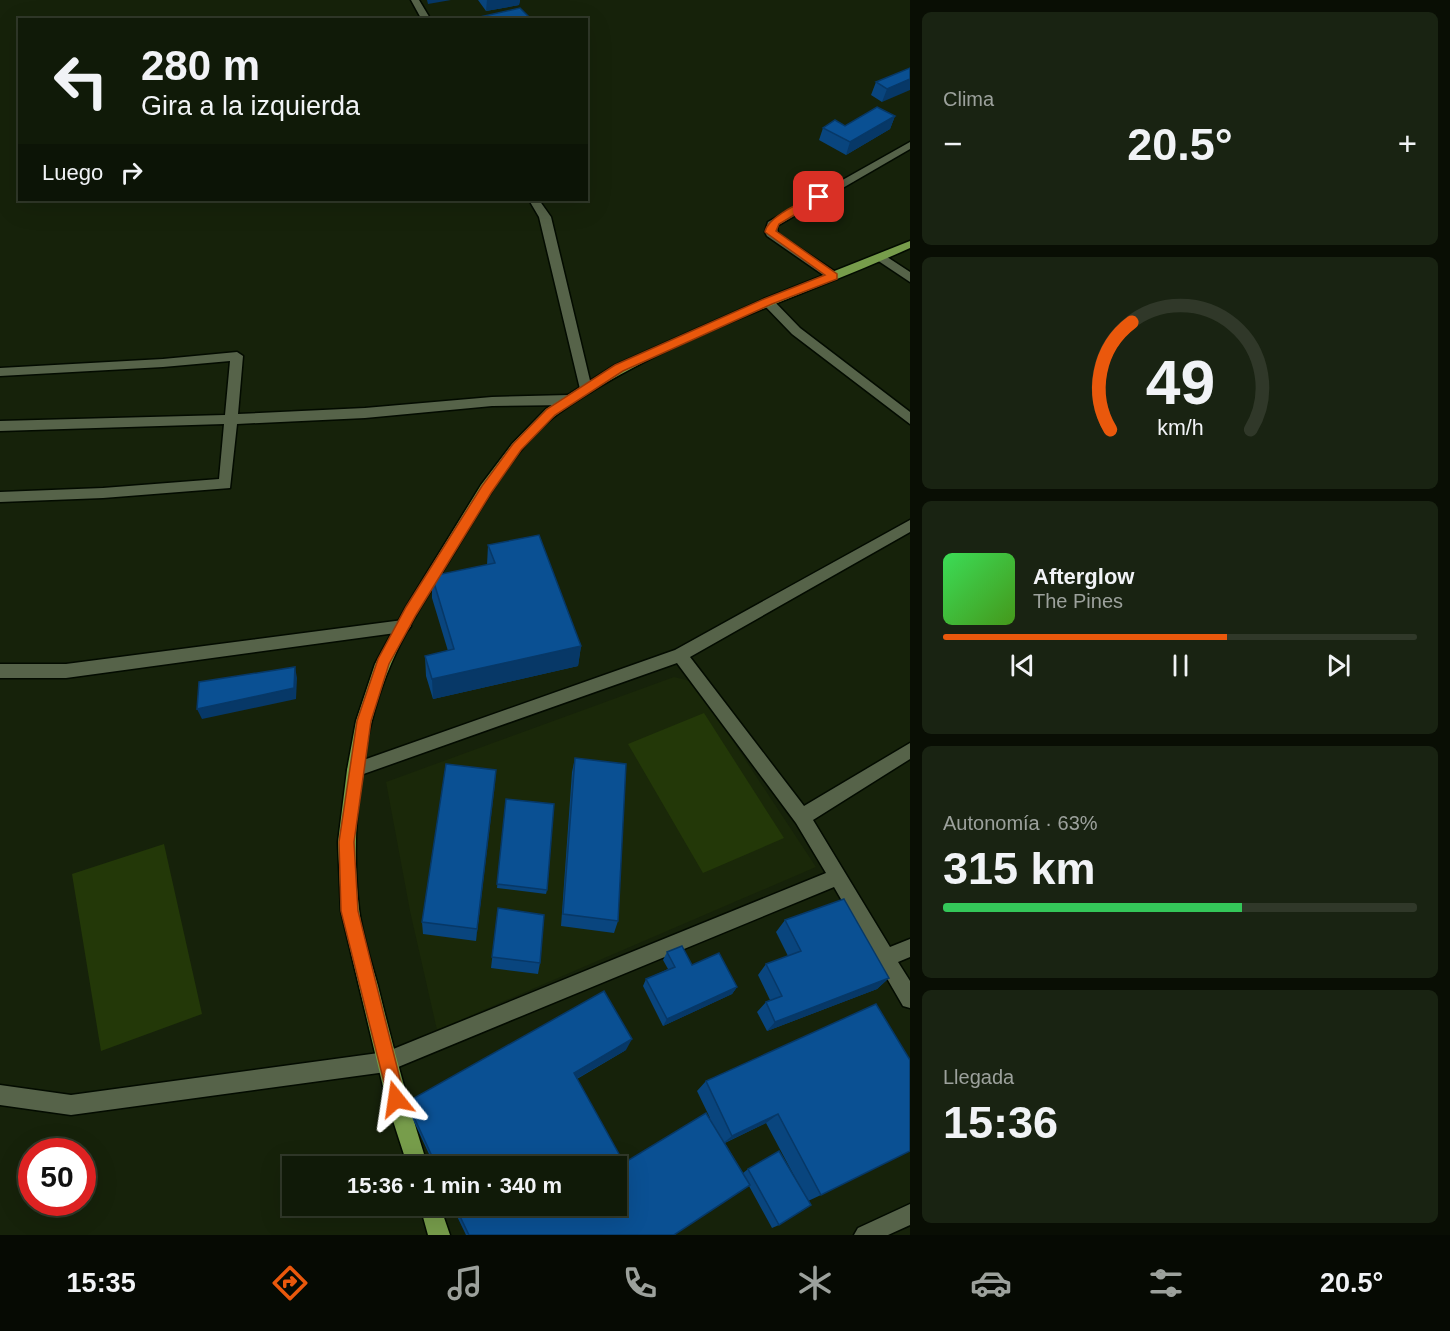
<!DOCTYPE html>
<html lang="es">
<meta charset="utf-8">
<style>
:root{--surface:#101a08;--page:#192312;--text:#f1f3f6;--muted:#9ca19c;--line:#303829;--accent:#ea580c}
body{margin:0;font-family:Helvetica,sans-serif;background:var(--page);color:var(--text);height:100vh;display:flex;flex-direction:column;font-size:22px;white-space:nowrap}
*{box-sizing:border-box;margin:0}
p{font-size:20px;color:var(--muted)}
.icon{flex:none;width:33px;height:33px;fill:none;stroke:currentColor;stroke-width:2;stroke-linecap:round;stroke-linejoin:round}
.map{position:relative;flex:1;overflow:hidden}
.sheet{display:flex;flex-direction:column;gap:12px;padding:12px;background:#090e04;width:540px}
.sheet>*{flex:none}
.top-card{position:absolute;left:18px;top:18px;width:570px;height:183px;border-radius:0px;box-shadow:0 6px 24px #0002,0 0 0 2px var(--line);background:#101a08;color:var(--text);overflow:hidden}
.speed{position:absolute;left:18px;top:1138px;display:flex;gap:12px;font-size:30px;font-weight:700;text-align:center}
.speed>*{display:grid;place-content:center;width:78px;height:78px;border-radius:50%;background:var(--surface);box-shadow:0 6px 24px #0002,0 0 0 2px var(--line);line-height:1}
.speed .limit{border:9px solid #d22;background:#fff;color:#111}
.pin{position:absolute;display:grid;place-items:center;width:51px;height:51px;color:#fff;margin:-26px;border-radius:12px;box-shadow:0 3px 9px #0006}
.me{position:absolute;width:66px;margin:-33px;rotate:345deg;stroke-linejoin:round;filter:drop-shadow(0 0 4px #0008)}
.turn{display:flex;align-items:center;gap:21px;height:126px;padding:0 24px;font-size:27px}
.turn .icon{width:78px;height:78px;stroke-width:2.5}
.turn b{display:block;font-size:42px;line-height:51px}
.then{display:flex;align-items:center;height:57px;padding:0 24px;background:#0003;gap:12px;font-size:22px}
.big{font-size:45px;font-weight:700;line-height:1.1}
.sheet .widget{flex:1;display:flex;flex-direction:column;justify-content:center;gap:9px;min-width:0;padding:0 21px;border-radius:9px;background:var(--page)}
.sheet .dial{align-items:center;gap:0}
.dial svg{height:156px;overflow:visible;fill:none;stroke:var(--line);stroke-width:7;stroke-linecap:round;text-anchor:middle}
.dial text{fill:var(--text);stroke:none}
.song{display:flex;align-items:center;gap:18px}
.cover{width:72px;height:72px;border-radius:9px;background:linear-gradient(135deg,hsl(130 70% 55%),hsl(100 70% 35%))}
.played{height:6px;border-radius:3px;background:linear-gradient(90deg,var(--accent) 60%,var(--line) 60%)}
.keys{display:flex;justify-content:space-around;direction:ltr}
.heat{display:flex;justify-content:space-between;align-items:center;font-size:33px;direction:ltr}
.charge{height:9px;border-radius:4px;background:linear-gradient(90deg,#34c759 63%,var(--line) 0)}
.trip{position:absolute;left:282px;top:1156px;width:345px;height:60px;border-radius:0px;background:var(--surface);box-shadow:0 6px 24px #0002,0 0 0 2px var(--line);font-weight:700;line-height:60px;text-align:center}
.menu{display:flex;height:96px;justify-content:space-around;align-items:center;background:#060a03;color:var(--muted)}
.menu .icon{width:42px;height:42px}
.menu .active{color:var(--accent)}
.menu b{font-size:27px;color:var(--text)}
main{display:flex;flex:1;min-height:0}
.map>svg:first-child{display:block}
</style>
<main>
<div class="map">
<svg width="910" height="1235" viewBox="0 0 910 1235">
<rect width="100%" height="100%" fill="#16220a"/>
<path fill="#1a2809" d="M674 677 694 682 816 867 437 1030 410 911 386 782Z"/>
<path fill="#233808" d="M704 713 784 838 703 873 628 744Z
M164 844 202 1014 101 1051 72 874Z"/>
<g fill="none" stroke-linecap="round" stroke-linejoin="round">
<defs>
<path id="minor" d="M411 0H419L431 20H422Z
M910 142V149L777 226 778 234 837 273V279H829L767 236 765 232 768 222Z
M529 200H539L551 217 592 389 591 392H581L580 389 539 217Z
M881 253 910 272V282L877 260 875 257Z
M768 298 772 299 800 328 910 412V424L792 334 764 305V299Z
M237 352 243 356 238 414 365 408 492 397 569 395 575 400 569 405 492 406 365 418 237 424 230 488 103 498 0 502V492L103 488 219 479 224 424 0 431V421L225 415 230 361 163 367 0 376V368L163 359Z
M910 520V532L690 657 804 806 910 743V759L813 820 890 947 910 939V957L898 962 910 981V1008L903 1006 834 887 386 1072 71 1115 0 1105V1085L71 1095 386 1052 826 873 796 823 677 663 355 777 349 775 347 770 349 765 355 763 675 650Z
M403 620 408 622 411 626 408 630 403 632 66 678H0V664H66Z
M910 1204V1225L888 1235H854L858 1228Z"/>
<path id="major" d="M910 241V248C793 301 665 338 559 413 517 443 483 505 457 548 434 586 408 624 391 664 360 735 350 833 359 909 362 935 371 961 378 986 393 1047 409 1107 428 1167H408L386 1099 341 911 338 842 347 770 356 721 375 664 406 607 481 485 512 444 546 409 615 365 764 299Z
M420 1206H440L450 1235H428Z"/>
</defs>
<use href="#minor" stroke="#030b00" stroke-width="3"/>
<use href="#major" stroke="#030b00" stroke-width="3"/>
<use href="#minor" fill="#566349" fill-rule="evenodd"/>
<use href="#major" fill="#779d4b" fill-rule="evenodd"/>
</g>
<path fill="#09457e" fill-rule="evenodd" d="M478 0H520L519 5 486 11Z
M910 68 882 102 871 95 876 82Z
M895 116 890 129 846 155 819 140 823 128 845 126Z
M488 545 581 646 578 666 433 699 426 676 425 656 448 651 432 598V576L487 565Z
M575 758 618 921 614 933 561 926 572 772Z
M496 770 476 941 423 934 422 922Z
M506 799 547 890 546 894 497 888Z
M498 908 540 963 538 974 491 968Z
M785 920 889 978 877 989 767 1031 757 1012 766 1002 770 1000 758 975 766 964 788 956 776 932Z
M667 952 692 965 737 987 732 994 663 1026 643 986 646 979 668 969 663 960Z
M876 1004 821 1195 808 1201 779 1225 772 1228 749 1186 674 1235H466L452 1206H616V1167H435L409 1111 407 1102 626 1050 577 1079 624 1163 710 1118 697 1091 706 1081ZM766 1123 799 1185 748 1169 743 1173 725 1143Z"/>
<path fill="#073867" d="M427 0H451L428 4Z
M487 0H520L519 5 486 11Z
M910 79V90L882 102 887 89Z
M895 116 890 129 846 155 850 142Z
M581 646 578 666 433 699 432 679Z
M295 667 297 678 296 699 202 719 197 709Z
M496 770 495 784 476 941 477 929Z
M889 978 877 989 767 1031 775 1022Z
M737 987 732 994 663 1026 667 1019Z
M632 1039 626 1050 569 1083 574 1073Z
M778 1114 766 1123 722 1144 732 1136Z"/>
<path fill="#0a5093" stroke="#073867" stroke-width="1.5" d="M520 8 532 20 471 19Z
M910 68V79L887 89 876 82Z
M877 107 895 116 850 142 823 128 835 120 845 126Z
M539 535 581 646 432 679 425 656 454 649 432 576 495 563 488 545Z
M295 667 294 688 197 709 199 682Z
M575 758 626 764 618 921 563 914Z
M446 764 496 770 477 929 422 922Z
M506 799 554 804 547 890 497 884Z
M844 899 889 978 775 1022 766 1002 782 996 766 964 801 951 785 920Z
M498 908 544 915 540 963 492 957Z
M682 946 692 965 719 953 737 987 667 1019 646 979 675 967 667 952Z
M604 991 632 1039 574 1073 624 1163 706 1113 750 1185 674 1235H469L455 1206H616V1167H437L407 1102Z
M876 1004 910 1060V1151L821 1195 778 1114 732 1136 706 1081Z
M779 1151 811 1205 779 1225 748 1169Z"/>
<path fill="#ea580c" stroke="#983908" stroke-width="1.5" d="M816 195 824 197 779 224 776 231 837 274V279L772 304 623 371 555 415 521 450 491 493 416 615 389 664 371 721 354 842 358 911 405 1099 403 1106 396 1108 390 1106 341 911 339 842 357 721 378 659 406 607 482 486 513 444 547 409 615 365 764 299 825 275 765 232C767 217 802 202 816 195Z"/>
</svg>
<div class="speed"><div class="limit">50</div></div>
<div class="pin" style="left:819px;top:197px;background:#d93025"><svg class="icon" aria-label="arrive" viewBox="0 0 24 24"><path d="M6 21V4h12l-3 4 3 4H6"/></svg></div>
<svg class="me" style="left:396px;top:1099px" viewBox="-20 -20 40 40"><path d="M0-17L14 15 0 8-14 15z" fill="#ea580c" stroke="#fff" stroke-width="4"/></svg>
<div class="trip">15:36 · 1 min · 340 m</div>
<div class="top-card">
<div class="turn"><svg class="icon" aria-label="left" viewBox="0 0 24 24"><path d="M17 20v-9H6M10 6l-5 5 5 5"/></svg><div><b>280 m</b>Gira a la izquierda</div></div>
<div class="then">Luego<svg class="icon" aria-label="right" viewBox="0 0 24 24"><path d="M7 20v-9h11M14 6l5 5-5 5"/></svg></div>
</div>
</div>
<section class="sheet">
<div class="widget"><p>Clima</p>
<div class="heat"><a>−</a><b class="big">20.5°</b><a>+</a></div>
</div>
<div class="widget dial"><svg viewBox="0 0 100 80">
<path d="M14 69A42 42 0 1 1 86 69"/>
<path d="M14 69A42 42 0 0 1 25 14" stroke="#ea580c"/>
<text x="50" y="56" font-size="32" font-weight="700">49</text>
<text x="50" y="72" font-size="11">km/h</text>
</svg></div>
<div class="widget">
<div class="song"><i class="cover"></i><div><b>Afterglow</b><p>The Pines</p></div></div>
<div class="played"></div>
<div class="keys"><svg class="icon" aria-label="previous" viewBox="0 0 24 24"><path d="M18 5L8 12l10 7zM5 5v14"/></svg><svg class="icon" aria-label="pause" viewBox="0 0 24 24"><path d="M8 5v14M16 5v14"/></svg><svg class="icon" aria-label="next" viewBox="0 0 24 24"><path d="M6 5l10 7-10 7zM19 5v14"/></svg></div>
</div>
<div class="widget"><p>Autonomía · 63%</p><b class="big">315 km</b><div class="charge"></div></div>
<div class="widget"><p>Llegada</p><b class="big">15:36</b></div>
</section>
</main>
<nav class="menu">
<b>15:35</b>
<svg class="icon active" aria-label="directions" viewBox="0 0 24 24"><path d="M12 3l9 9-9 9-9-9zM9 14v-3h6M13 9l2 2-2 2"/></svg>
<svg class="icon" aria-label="music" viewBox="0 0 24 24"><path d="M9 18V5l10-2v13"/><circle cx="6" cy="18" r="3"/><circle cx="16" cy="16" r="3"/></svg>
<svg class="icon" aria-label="phone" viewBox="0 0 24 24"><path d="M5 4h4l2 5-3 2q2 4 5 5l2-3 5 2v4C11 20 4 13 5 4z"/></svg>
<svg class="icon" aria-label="climate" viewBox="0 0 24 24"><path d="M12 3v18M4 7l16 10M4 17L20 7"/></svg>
<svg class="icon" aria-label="car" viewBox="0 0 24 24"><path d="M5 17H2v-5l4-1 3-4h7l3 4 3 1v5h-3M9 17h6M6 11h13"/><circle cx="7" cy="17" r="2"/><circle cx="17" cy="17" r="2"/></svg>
<svg class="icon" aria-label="filters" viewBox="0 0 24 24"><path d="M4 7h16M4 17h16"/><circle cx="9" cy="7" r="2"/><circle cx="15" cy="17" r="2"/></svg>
<b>20.5°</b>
</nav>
